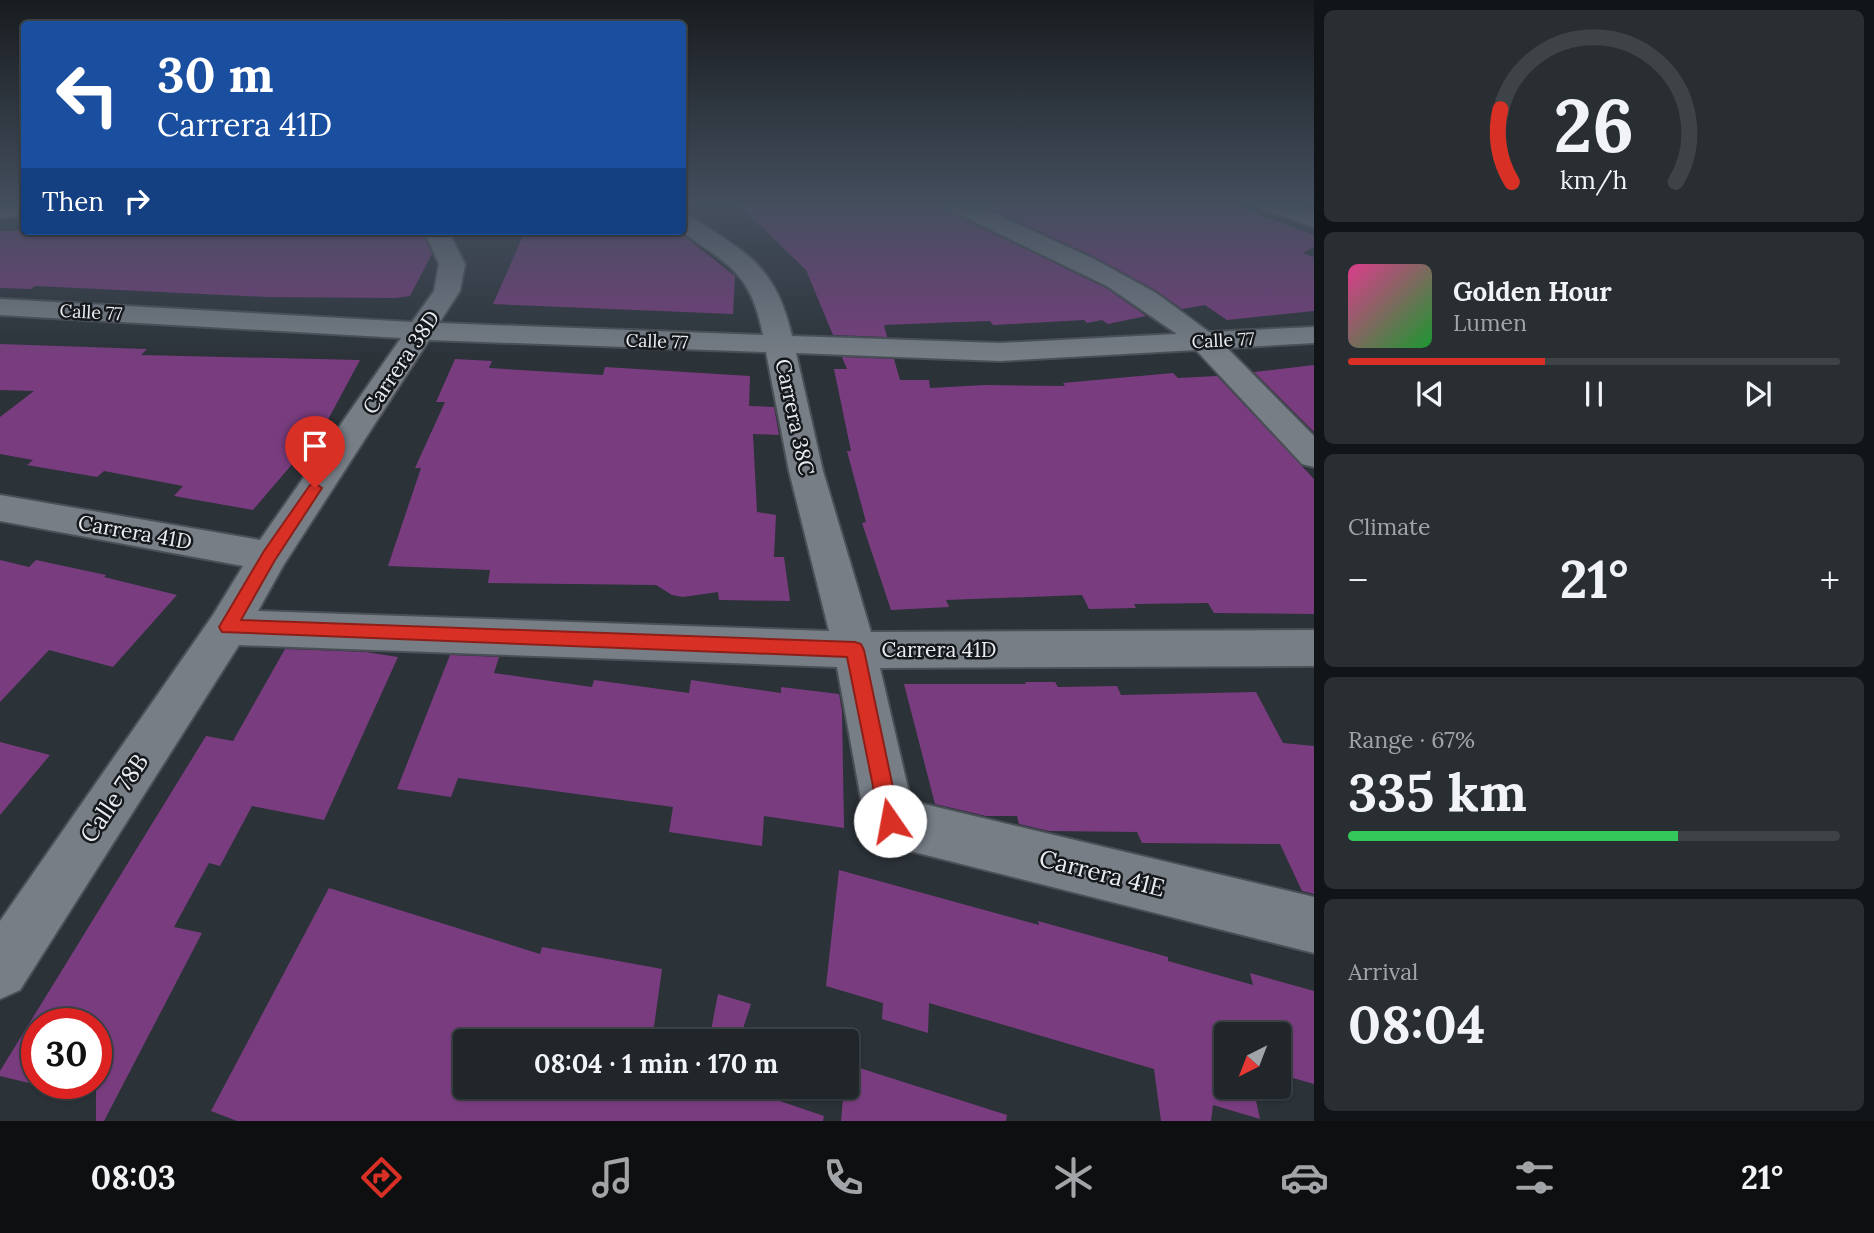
<!DOCTYPE html>
<meta charset="utf-8">
<style>
:root{--surface:#20262a;--page:#282e32;--text:#f1f3f6;--muted:#a2a5a8;--line:#3d4347;--accent:#d93025}
body{margin:0;font-family:Lora,serif;background:var(--page);color:var(--text);height:100vh;display:flex;flex-direction:column;font-size:26px;white-space:nowrap}
*{box-sizing:border-box;margin:0}
p{font-size:23px;color:var(--muted)}
.icon{flex:none;width:38px;height:38px;fill:none;stroke:currentColor;stroke-width:2;stroke-linecap:round;stroke-linejoin:round}
.map{position:relative;flex:1;overflow:hidden}
.sheet{display:flex;flex-direction:column;gap:10px;padding:10px;background:#121517;width:560px}
.sheet>*{flex:none}
.hud{position:absolute;left:21px;top:21px;width:665px;height:214px;border-radius:7px;box-shadow:0 2px 5px #0004,0 0 0 2px var(--line);background:#1a4fa0;color:#fff;overflow:hidden}
.needle{width:46px;rotate:222deg}
.controls{position:absolute;left:1214px;top:1022px;display:grid;gap:14px}
.controls a{display:grid;place-items:center;width:77px;height:77px;border-radius:7px;background:var(--surface);box-shadow:0 2px 5px #0004,0 0 0 2px var(--line);font-size:35px}
.speed{position:absolute;left:21px;top:1008px;display:flex;gap:14px;font-size:35px;font-weight:700;text-align:center}
.speed>*{display:grid;place-content:center;width:91px;height:91px;border-radius:50%;background:var(--surface);box-shadow:0 2px 5px #0004,0 0 0 2px var(--line);line-height:1}
.speed .limit{border:10px solid #d22;background:#fff;color:#111}
.pin{position:absolute;display:grid;place-items:center;width:60px;height:60px;color:#fff;margin:-72px -30px;border-radius:50% 50% 50% 0;rotate:-45deg;box-shadow:0 0 7px #0007}
.pin .icon{rotate:45deg}
.me{position:absolute;width:77px;margin:-38px;rotate:348deg;stroke-linejoin:round;filter:drop-shadow(0 0 5px #0008)}
.turn{display:flex;align-items:center;gap:24px;height:147px;padding:0 21px;font-size:32px}
.turn .icon{width:91px;height:91px;stroke-width:2.5}
.turn b{display:block;font-size:49px;line-height:60px}
.then{display:flex;align-items:center;height:66px;padding:0 21px;background:#0003;gap:14px;font-size:26px}
.big{font-size:52px;font-weight:700;line-height:1.1}
.sheet .card{flex:1;display:flex;flex-direction:column;justify-content:center;gap:10px;min-width:0;padding:0 24px;border-radius:10px;background:var(--page)}
.sheet .dial{align-items:center;gap:0}
.dial svg{height:182px;overflow:visible;fill:none;stroke:var(--line);stroke-width:7;stroke-linecap:round;text-anchor:middle}
.dial text{fill:var(--text);stroke:none}
.song{display:flex;align-items:center;gap:21px}
.cover{width:84px;height:84px;border-radius:10px;background:linear-gradient(135deg,hsl(330 70% 55%),hsl(130 70% 35%))}
.played{height:7px;border-radius:4px;background:linear-gradient(90deg,var(--accent) 40%,var(--line) 40%)}
.keys{display:flex;justify-content:space-around;direction:ltr}
.heat{display:flex;justify-content:space-between;align-items:center;font-size:38px;direction:ltr}
.charge{height:10px;border-radius:5px;background:linear-gradient(90deg,#34c759 67%,var(--line) 0)}
.trip{position:absolute;left:453px;top:1029px;width:406px;height:70px;border-radius:7px;background:var(--surface);box-shadow:0 2px 5px #0004,0 0 0 2px var(--line);font-weight:700;line-height:70px;text-align:center}
.menu{display:flex;height:112px;justify-content:space-around;align-items:center;background:#0d0f11;color:var(--muted)}
.menu .icon{width:49px;height:49px}
.menu .current{color:var(--accent)}
.menu b{font-size:32px;color:var(--text)}
main{display:flex;flex:1;min-height:0}
.map>svg:first-child{display:block}
</style>
<main>
<div class="map">
<svg width="1314" height="1121" viewBox="0 0 1314 1121">
<rect width="100%" height="100%" fill="#2b3238"/>
<path fill="#793d7f" d="M738 204H942L947 211 1106 288 1146 316 1108 324 1102 320 1087 323 1084 320 993 325 990 321 959 322 884 325 887 337 833 335 806 270Z
M980 204H1231L1314 235V247L1303 253 1314 257V311L1227 320 1205 305 1182 309 1157 291 1095 257Z
M0 231H422L432 254 410 296 395 298 268 297 35 286 31 289 0 288Z
M525 231H678L735 276 733 314 493 304Z
M0 344 147 349 141 355 360 360 324 427 253 510 174 496 183 486 104 471 97 477 27 465 33 460 0 454V417L34 391 0 390Z
M842 357 894 359 900 380H929L930 388 985 385 1065 386 1063 383 1173 373 1178 378 1217 376 1314 479V614L1214 613 1208 603 1134 604 1136 608 1089 609 1082 595 946 600 949 607 891 610 862 523 866 522 847 451H851L834 369H847Z
M455 359 492 361 489 368 603 375 605 367 750 376 749 406 774 407 779 435 753 434 757 512 776 515 774 557H784L790 601 719 600 718 592 683 597 672 595 656 585 488 583 490 570 388 566 421 468H415L445 402H436Z
M1314 365V432L1254 372Z
M0 560 29 567 36 560 106 575 104 577 177 595 113 667 49 650 0 702Z
M285 649 366 652 398 657 324 820 252 806 220 866 209 863 174 927 202 933 104 1121H96V1024H37V1085L0 1076V1071L206 736 233 741Z
M450 655 499 657 494 673 592 687 594 680 689 693 691 680 781 693V687L839 694 842 711 844 828 764 816 762 846 669 832 673 807 458 778 451 797 397 789Z
M1025 682H1055L1058 687 1117 686 1121 695 1256 692 1283 743 1314 746V894L1302 891 1280 844 1142 843 1137 832 1049 831 1019 824 1017 816H986L935 804 904 684H1026Z
M0 742 50 755 0 815Z
M839 870 1039 925 1038 921 1168 957V961L1253 985 1250 973 1314 991V1084L1279 1074V1034H1227V1087H1253L1260 1119 1213 1105 1211 1121H1161L1154 1069 929 1003 928 1033 882 1019 883 1003 826 986Z
M329 888 540 954 542 947 662 969 652 1041H466V1087H738L824 1116 823 1121H237L211 1111Z
M718 994 751 1004 739 1041H709Z
M847 1064 1007 1115 1006 1121H841L844 1087H847Z"/>
<g fill="none" stroke-linecap="round" stroke-linejoin="round">
<defs>
<path id="street" d="M945 204H974L1094 259 1156 293 1209 332 1314 327V343L1227 348 1314 436V467L1302 464 1196 350 1000 361 796 353 823 471 871 632 1314 630V666L880 668 911 801 1314 897V953L890 846 872 839 865 821 837 667 239 645 20 990 0 999V921L213 615 243 566 0 521V495L260 540 401 338 0 315V299L412 322 434 291 439 264 424 231H448L465 264 460 291 439 323 763 335C751 273 729 265 681 231L682 214 690 216C747 254 775 264 792 336L1000 343 1177 334 1107 286 948 209ZM429 340 766 352 789 471 829 631 258 611 283 566Z
M1259 204H1291L1314 212V227L1262 209Z"/>
<path id="secondary" d="M0 204H24V215L0 218Z"/>
</defs>
<use href="#street" stroke="#4b5057" stroke-width="4"/>
<use href="#secondary" stroke="#4b5057" stroke-width="4"/>
<use href="#street" fill="#777e86" fill-rule="evenodd"/>
<use href="#secondary" fill="#8a7c63" fill-rule="evenodd"/>
</g>
<linearGradient id="sky" x2="0" y2="1"><stop stop-color="#181c1f"/><stop offset="0.57" stop-color="#444f5e"/><stop offset="1" stop-color="#444f5e" stop-opacity="0"/></linearGradient>
<rect width="1314" height="361" fill="url(#sky)"/>
<path fill="#d93025" stroke="#8d1f18" stroke-width="2" d="M315 483 322 488 275 560 241 620 855 642 861 644 864 650 900 821 897 829 890 832 883 829 880 821 847 657 222 632 219 627 222 622 264 551 310 485Z"/>
<g text-anchor="middle" dominant-baseline="central" stroke-width="5" stroke-linejoin="round" paint-order="stroke">
<g font-size="18" fill="#e9edf2" stroke="#16191c">
<text transform="translate(91 312) rotate(3)">Calle 77</text>
<text transform="translate(1223 340) rotate(-3)">Calle 77</text>
<text transform="translate(657 341) rotate(2)">Calle 77</text>
</g>
<g font-size="21" fill="#e9edf2" stroke="#16191c">
<text transform="translate(401 362) rotate(-56)">Carrera 38D</text>
<text transform="translate(795 417) rotate(78)">Carrera 38C</text>
<text transform="translate(135 532) rotate(10)">Carrera 41D</text>
<text x="939" y="649">Carrera 41D</text>
</g>
<g font-size="24" fill="#e9edf2" stroke="#16191c">
<text transform="translate(114 798) rotate(-56)">Calle 78B</text>
<text transform="translate(1102 873) rotate(14)">Carrera 41E</text>
</g>
</g>
</svg>
<div class="controls">
<a><svg class="needle" viewBox="-14 -14 28 28"><path d="M0-13l5 13h-10z" fill="#e53935"/><path d="M0 13l5-13h-10z" fill="#a2a5a8"/></svg></a>
</div>
<div class="speed"><div class="limit">30</div></div>
<div class="pin" style="left:315px;top:488px;background:#d93025"><svg class="icon" aria-label="arrive" viewBox="0 0 24 24"><path d="M6 21V4h12l-3 4 3 4H6"/></svg></div>
<svg class="me" style="left:890px;top:821px" viewBox="-20 -20 40 40"><circle r="19" fill="#fff"/><path d="M0-13L10 11 0 6-10 11z" fill="#d93025"/></svg>
<div class="trip">08:04 · 1 min · 170 m</div>
<div class="hud">
<div class="turn"><svg class="icon" aria-label="left" viewBox="0 0 24 24"><path d="M17 20v-9H6M10 6l-5 5 5 5"/></svg><div><b>30 m</b>Carrera 41D</div></div>
<div class="then">Then<svg class="icon" aria-label="right" viewBox="0 0 24 24"><path d="M7 20v-9h11M14 6l5 5-5 5"/></svg></div>
</div>
</div>
<section class="sheet">
<div class="card dial"><svg viewBox="0 0 100 80">
<path d="M14 69A42 42 0 1 1 86 69"/>
<path d="M14 69A42 42 0 0 1 9 37" stroke="#d93025"/>
<text x="50" y="56" font-size="32" font-weight="700">26</text>
<text x="50" y="72" font-size="11">km/h</text>
</svg></div>
<div class="card">
<div class="song"><i class="cover"></i><div><b>Golden Hour</b><p>Lumen</p></div></div>
<div class="played"></div>
<div class="keys"><svg class="icon" aria-label="previous" viewBox="0 0 24 24"><path d="M18 5L8 12l10 7zM5 5v14"/></svg><svg class="icon" aria-label="pause" viewBox="0 0 24 24"><path d="M8 5v14M16 5v14"/></svg><svg class="icon" aria-label="next" viewBox="0 0 24 24"><path d="M6 5l10 7-10 7zM19 5v14"/></svg></div>
</div>
<div class="card"><p>Climate</p>
<div class="heat"><a>−</a><b class="big">21°</b><a>+</a></div>
</div>
<div class="card"><p>Range · 67%</p><b class="big">335 km</b><div class="charge"></div></div>
<div class="card"><p>Arrival</p><b class="big">08:04</b></div>
</section>
</main>
<nav class="menu">
<b>08:03</b>
<svg class="icon current" aria-label="directions" viewBox="0 0 24 24"><path d="M12 3l9 9-9 9-9-9zM9 14v-3h6M13 9l2 2-2 2"/></svg>
<svg class="icon" aria-label="music" viewBox="0 0 24 24"><path d="M9 18V5l10-2v13"/><circle cx="6" cy="18" r="3"/><circle cx="16" cy="16" r="3"/></svg>
<svg class="icon" aria-label="phone" viewBox="0 0 24 24"><path d="M5 4h4l2 5-3 2q2 4 5 5l2-3 5 2v4C11 20 4 13 5 4z"/></svg>
<svg class="icon" aria-label="climate" viewBox="0 0 24 24"><path d="M12 3v18M4 7l16 10M4 17L20 7"/></svg>
<svg class="icon" aria-label="car" viewBox="0 0 24 24"><path d="M5 17H2v-5l4-1 3-4h7l3 4 3 1v5h-3M9 17h6M6 11h13"/><circle cx="7" cy="17" r="2"/><circle cx="17" cy="17" r="2"/></svg>
<svg class="icon" aria-label="filters" viewBox="0 0 24 24"><path d="M4 7h16M4 17h16"/><circle cx="9" cy="7" r="2"/><circle cx="15" cy="17" r="2"/></svg>
<b>21°</b>
</nav>
